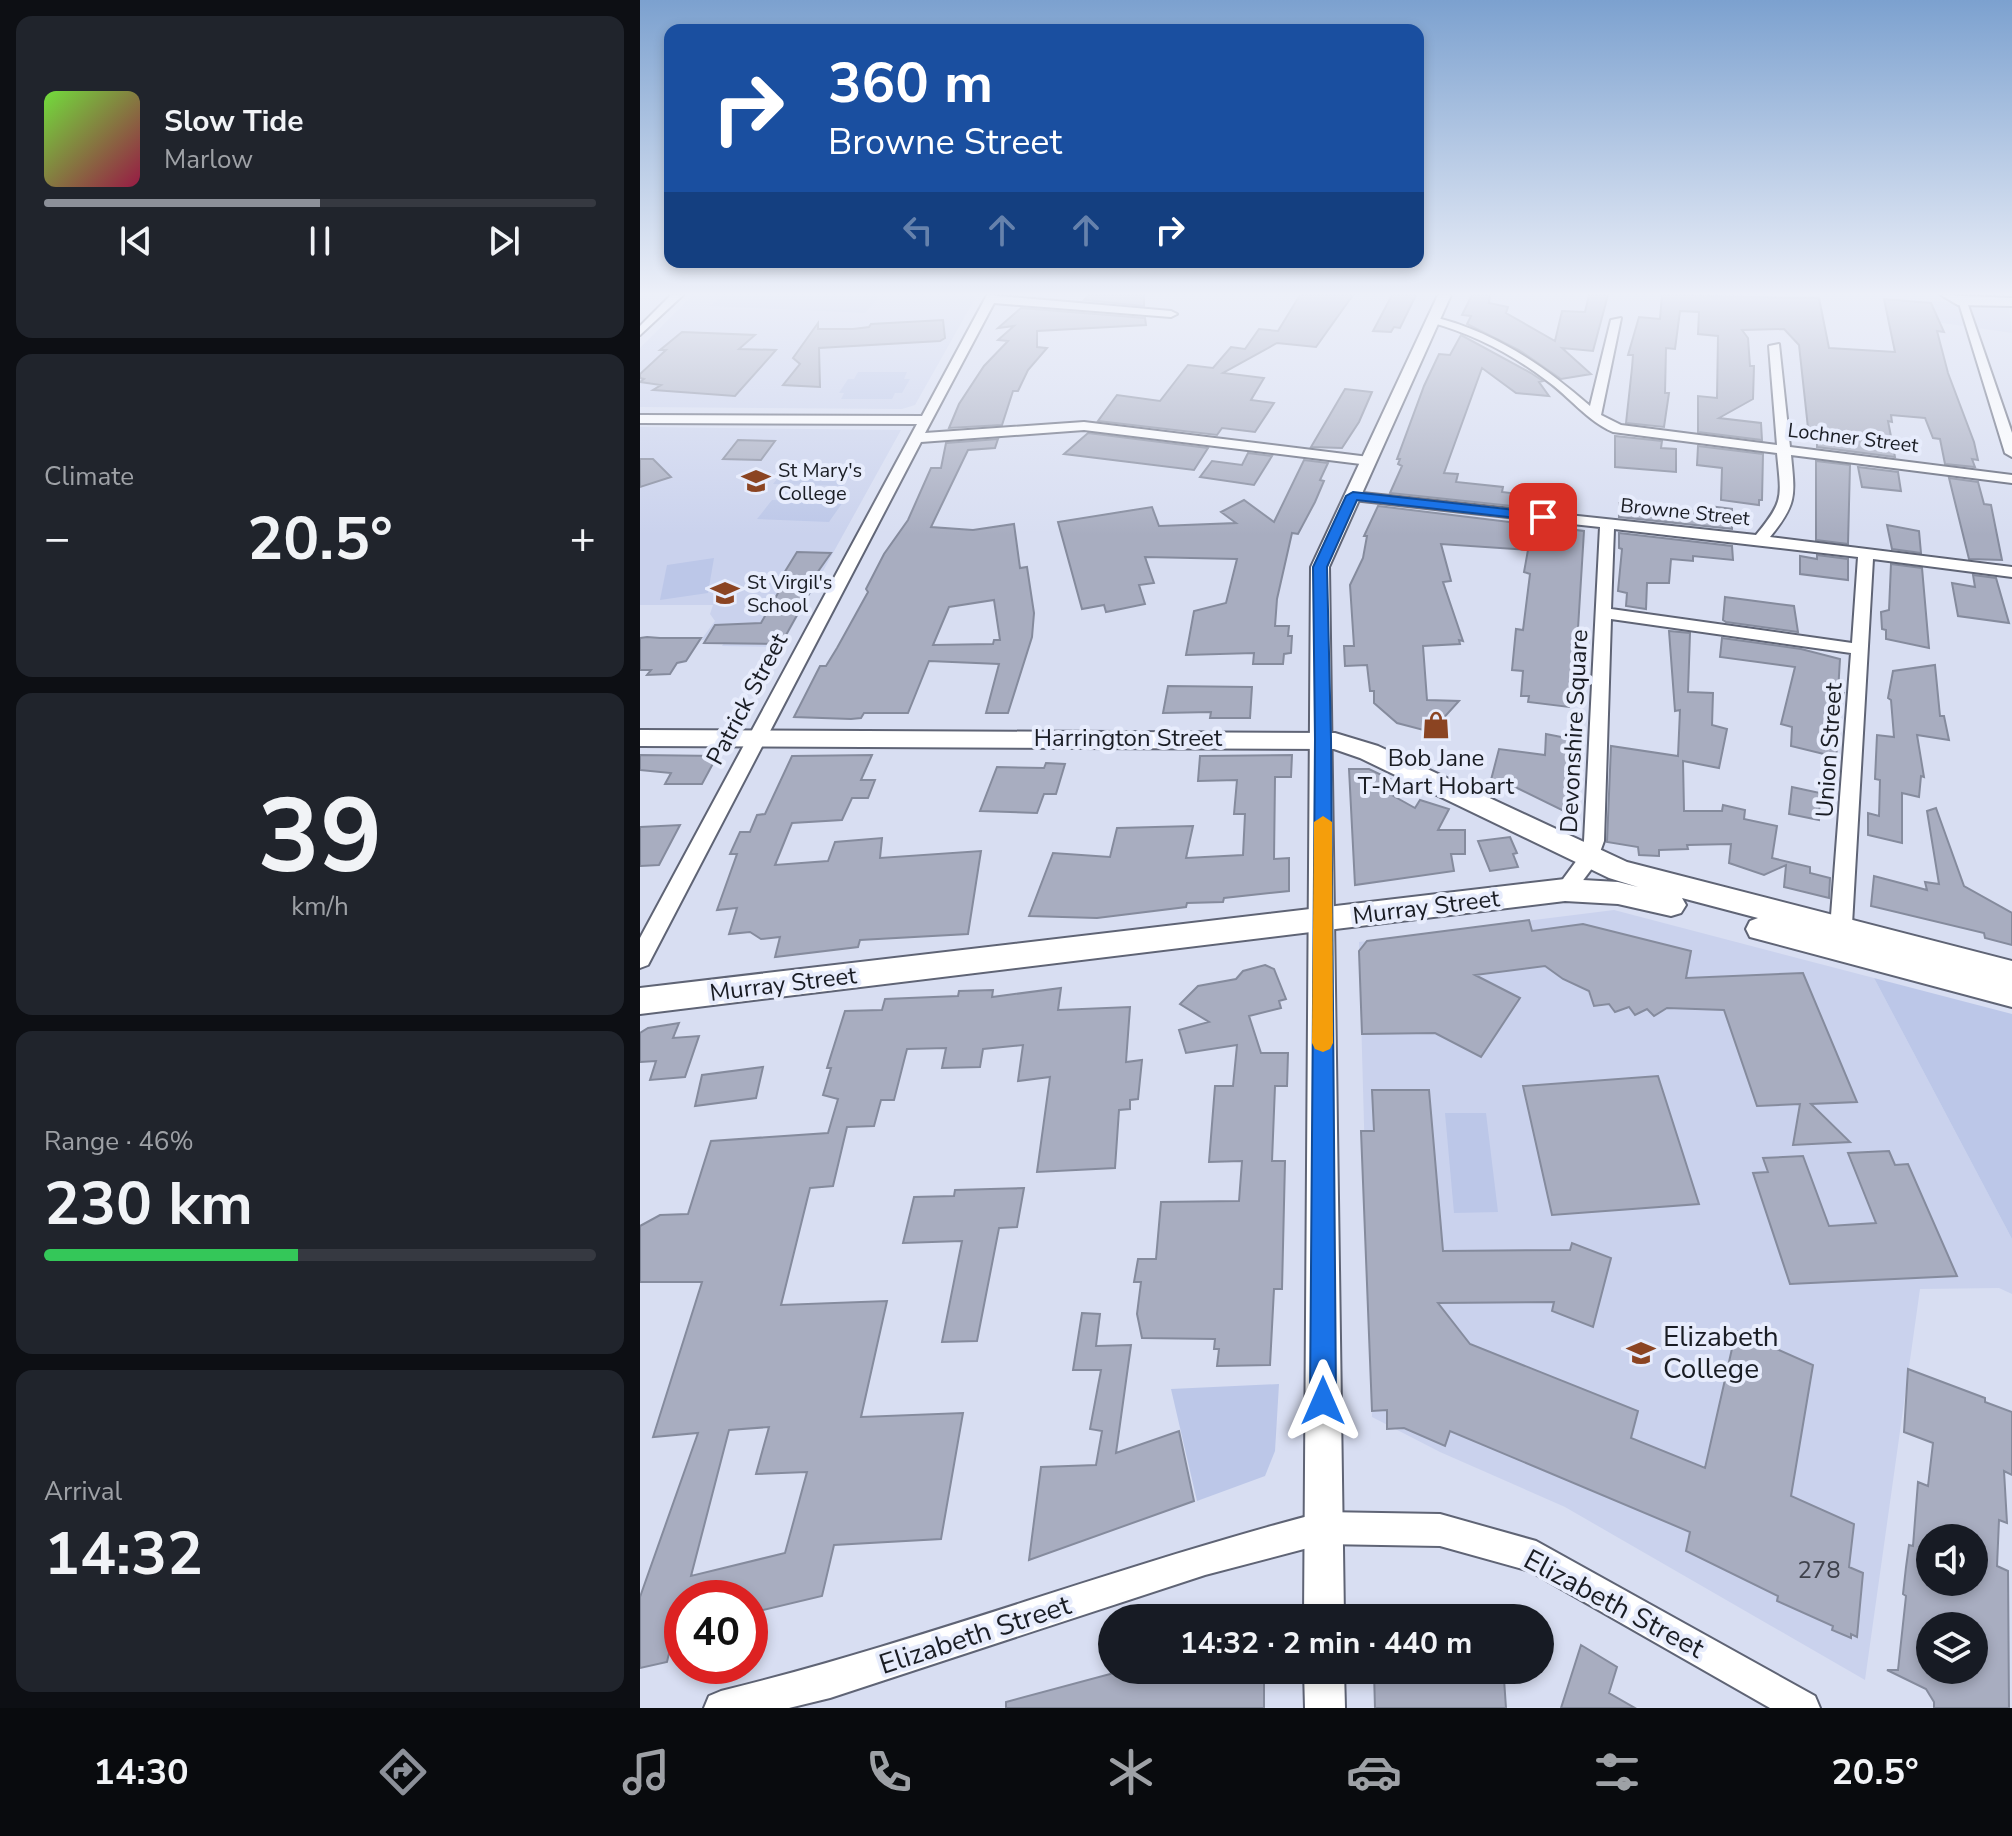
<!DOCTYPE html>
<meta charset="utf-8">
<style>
:root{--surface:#171b24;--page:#20242c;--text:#f1f3f6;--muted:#9ea1a6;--line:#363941;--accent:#8c9099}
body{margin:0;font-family:"Nunito Sans",sans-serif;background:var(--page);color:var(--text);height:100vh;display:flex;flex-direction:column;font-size:30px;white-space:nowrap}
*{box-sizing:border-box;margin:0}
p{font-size:26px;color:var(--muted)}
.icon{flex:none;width:44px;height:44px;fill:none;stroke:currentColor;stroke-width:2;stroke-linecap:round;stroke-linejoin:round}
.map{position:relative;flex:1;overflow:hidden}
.drawer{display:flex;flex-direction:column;gap:16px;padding:16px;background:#0d0f14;width:640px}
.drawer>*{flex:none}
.guide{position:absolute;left:24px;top:24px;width:760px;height:244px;border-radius:16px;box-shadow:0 4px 12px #0003;background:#1a4fa0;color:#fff;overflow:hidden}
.buttons{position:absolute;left:1276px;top:1524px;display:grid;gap:16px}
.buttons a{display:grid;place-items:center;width:72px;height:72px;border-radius:50%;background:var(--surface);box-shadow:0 4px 12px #0003;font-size:40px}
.speed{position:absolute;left:24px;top:1580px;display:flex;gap:16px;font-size:40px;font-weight:700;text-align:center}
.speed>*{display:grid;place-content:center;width:104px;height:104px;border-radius:50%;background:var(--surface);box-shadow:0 4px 12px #0003;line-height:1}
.speed .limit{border:12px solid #d22;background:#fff;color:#111}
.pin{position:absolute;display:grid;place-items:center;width:68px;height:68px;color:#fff;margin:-34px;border-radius:16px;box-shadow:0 4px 12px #0006}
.me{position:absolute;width:88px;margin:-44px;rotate:0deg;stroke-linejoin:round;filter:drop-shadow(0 0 6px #0008)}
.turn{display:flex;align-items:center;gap:28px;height:168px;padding:0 32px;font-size:36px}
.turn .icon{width:104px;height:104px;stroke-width:2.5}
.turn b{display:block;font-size:56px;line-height:68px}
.lanes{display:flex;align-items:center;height:76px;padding:0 32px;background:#0003;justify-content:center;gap:40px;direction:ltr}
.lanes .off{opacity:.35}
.big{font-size:60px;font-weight:700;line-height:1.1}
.drawer .card{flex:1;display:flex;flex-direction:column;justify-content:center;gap:12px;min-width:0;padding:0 28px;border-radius:16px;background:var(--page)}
.drawer .dial{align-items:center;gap:0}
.dial b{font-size:104px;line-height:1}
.song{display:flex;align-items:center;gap:24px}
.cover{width:96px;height:96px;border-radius:12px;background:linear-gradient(135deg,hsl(100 70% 55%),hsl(340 70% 35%))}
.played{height:8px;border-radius:4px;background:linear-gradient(90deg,var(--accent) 50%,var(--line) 50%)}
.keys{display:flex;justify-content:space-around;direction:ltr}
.heat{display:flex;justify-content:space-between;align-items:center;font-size:44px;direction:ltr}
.charge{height:12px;border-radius:6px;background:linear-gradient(90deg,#34c759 46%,var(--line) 0)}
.trip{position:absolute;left:458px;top:1604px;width:456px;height:80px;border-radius:40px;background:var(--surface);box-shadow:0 4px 12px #0003;font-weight:700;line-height:80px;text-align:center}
.tab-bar{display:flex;height:128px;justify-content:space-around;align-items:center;background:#090b0e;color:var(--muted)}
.tab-bar .icon{width:56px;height:56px}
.tab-bar .current{color:var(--accent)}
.tab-bar b{font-size:36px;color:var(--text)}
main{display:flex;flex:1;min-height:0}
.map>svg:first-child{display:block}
</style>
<main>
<section class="drawer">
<div class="card">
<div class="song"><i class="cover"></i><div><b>Slow Tide</b><p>Marlow</p></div></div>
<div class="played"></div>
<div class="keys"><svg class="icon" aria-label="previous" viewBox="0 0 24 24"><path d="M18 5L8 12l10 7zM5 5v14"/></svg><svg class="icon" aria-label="pause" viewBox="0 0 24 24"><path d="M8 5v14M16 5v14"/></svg><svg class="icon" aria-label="next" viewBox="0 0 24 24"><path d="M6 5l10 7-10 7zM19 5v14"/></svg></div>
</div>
<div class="card"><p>Climate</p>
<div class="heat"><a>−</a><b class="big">20.5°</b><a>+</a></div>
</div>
<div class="card dial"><b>39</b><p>km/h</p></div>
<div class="card"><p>Range · 46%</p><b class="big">230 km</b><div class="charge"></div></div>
<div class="card"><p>Arrival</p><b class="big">14:32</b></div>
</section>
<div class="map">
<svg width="1372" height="1708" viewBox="0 0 1372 1708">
<rect width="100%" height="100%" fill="#d8def2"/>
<path fill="#cad2ed" d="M53 295H337L275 405 262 409 0 407V348Z
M1280 300 1369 308 1372 333 1288 321Z
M0 427 261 430 141 647 82 646 85 640H61L75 621 70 614 73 605H0Z
M974 910 1234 978 1372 1239V1294L1359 1288 1280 1289 1225 1680 925 1507 800 1452 732 1417 719 942Z"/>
<path fill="#bcc7e8" d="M83 295H241L225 313 70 306Z
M218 372H267L264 379H270L262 393H255L252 399H201L204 393H199L208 379H214Z
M147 466 215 468 203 486 133 484Z
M132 500 203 502 189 522 117 519Z
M74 558 68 593 20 600 27 565Z
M1234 978 1372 1014V1239Z
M805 1113H846L858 1212 814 1213Z
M639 1384 635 1451 625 1476 557 1501 531 1389Z"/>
<path fill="#a8adc0" stroke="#858b9d" stroke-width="2" fill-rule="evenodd" d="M449 295H504V306L444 300Z
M660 295H713L676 347 637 343 583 373 624 378 611 400 634 403 615 432 582 428 577 435 458 421 477 395 520 401 548 365 573 368 591 347 605 349 619 329 638 331Z
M752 295H776L760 328 754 327 751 332 733 331Z
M832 295H850L849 303 868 307 866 313 915 341 922 311 945 312 949 295H968L953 351 922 348 951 374 921 379 879 350 827 324 831 316 822 315Z
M1022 295 1179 298 1189 348 1255 352 1244 299 1291 303 1304 332 1297 331 1308 373 1334 442 1338 460 1332 459 1335 467 1305 464 1300 439 1293 438 1285 418 1251 415 1252 422 1248 421 1255 457 1177 447V438L1169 437 1159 345 1144 329 1102 330 1108 338 1110 366H1114L1113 399 1079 418 1121 423 1122 440 1058 432V396L1077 398 1078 336 1058 334 1059 312 1040 311 1035 349 1026 348 1025 393H1029L1024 427 986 423 992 368 993 355H988L999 317 1020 319Z
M381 308 505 318 506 325 397 331V347L407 348 388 370 378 391H373L362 425 309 428 319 404 344 366 368 341 358 340 374 326 358 328Z
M303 320 305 338 300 341 179 348 180 387 143 385 160 364 153 358 178 323V329H213L229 327 231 324Z
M42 332 115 335 99 349 136 350 95 396 13 390 21 385 0 382 4 379 0 378V374L26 350H20Z
M821 335 891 373 903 381 899 382 909 396 876 393 842 368 804 473 818 474 816 482 863 487 862 492 928 500 927 512 750 493 762 466 758 464 760 459H757L784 386 799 354 810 355Z
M705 389 732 392 719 422 702 448 671 447Z
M448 433 568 448 554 470 424 454Z
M975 436 1022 441 1021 448 1036 449V472L975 467Z
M358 439 355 448 328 450 291 527 333 530 374 524 380 568 387 567 394 613 392 637 368 713H346L359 664 289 661 268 713H224L221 718 211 719 154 717 180 666H186L197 648 228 592 226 589 244 554 268 520 291 468H301L306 443ZM354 600 360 640H354L353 644 293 645 309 607Z
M98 440 135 441 121 460 83 459Z
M1058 446 1123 454 1122 500H1119V505L1081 500 1082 468 1057 465Z
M608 453 632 456 614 485 560 477 572 461 602 465Z
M0 459H13L31 477 0 487Z
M664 460 688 463 680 480 684 481 675 502 658 534 652 533 637 599 635 626H649L648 636H652L651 653 644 654 643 664H613L614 653 546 655 554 611 586 603 597 559 505 557 514 583 499 585 505 604 466 612 464 605 442 609 418 522 512 507 519 526 596 523 581 512 604 500 634 522Z
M1176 461 1210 465 1208 544 1176 540Z
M1218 467 1258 472 1261 491 1222 487Z
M1309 478 1338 482 1344 504 1351 505 1362 560 1329 559Z
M979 503 1068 512V506L1092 509V529L979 517Z
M738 506 944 531 936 661H933L929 707 888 702 889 696H881L883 671 872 670 876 629 883 630 890 574 884 572 888 550 801 544 811 581 803 582 823 641 819 640 820 644 783 646 787 700 819 701 791 732 757 723 734 703V691H730L727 665 705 666 704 646H714L710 585 723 558 727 536H724Z
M1247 525 1279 531 1281 553 1252 549Z
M979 533 1092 546 1093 560 1053 556V561L1031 559 1029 583H1007L1006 609 986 606 987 593 978 591 982 549 979 548Z
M157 552 191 553 170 583H175L141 644 64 643 75 625 121 623 142 586H136Z
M1177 555 1208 559V580L1160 574V556L1177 559Z
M1251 564 1282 568 1289 648 1246 639V630L1242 629 1241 612 1249 610Z
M1333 575 1356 578 1369 623 1318 616 1312 583 1335 587Z
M1085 597 1154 606 1158 632 1086 622 1083 620Z
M1029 631 1050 633 1048 692 1073 693 1072 725 1087 729 1079 768 1043 761 1044 811H1082L1083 805 1105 810 1104 819 1137 826 1132 858 1170 867V873L1190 878 1189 898 1144 887 1146 865 1124 875 1089 863 1091 844 1047 845 1048 849 1019 850V856L999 855 998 847 967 842 971 746 1038 756 1040 710 1035 711Z
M7 637 20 638H61L46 661 37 663 30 674 7 675 11 670H0V638Z
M1082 638 1161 649 1200 659 1198 692 1204 693 1194 730H1199L1196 757 1151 746 1152 727 1141 724 1155 667 1080 657Z
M1295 665 1300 716H1304L1309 740 1277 735 1284 777 1281 776 1279 797 1262 793V843L1228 835V813L1239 816 1240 780 1235 779 1237 735 1254 737 1251 700 1248 698 1253 671Z
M528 686 612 687 610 718H570L571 712 523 713Z
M906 734 937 740 934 816 867 783 851 780 859 749 905 755Z
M0 755 77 756 62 784H25L31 773 0 770Z
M232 755 221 780H235L228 798H212L202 820 152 823 135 865 188 861 195 842 242 838 240 858 341 851 328 934 220 940 218 947 135 957 140 937 121 939 110 932 89 934 97 908 77 910 97 854H90L100 832H110L117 815 125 814 152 756Z
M652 755 651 777H635L634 859 649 858V891L584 898 583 902 547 903 546 907 457 918 389 916 413 853 470 857 477 828 553 826 546 858 603 855 605 814H594L597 780 558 781 560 756Z
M406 763 425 764 416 794H404L397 813 340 811 357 767 404 768Z
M709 769H729L750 779 741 789 775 808 780 800 809 809 798 830H825V854H811L814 871 715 885Z
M1152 787 1180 793 1179 820 1149 814Z
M1296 808 1324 886 1372 913V945L1345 938 1344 933 1231 906 1234 876 1287 890 1285 882 1299 884 1287 811Z
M40 825 19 865 0 866V827Z
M870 837 877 853 873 854 878 867 850 871 838 841Z
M889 920 892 931 943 924 1051 951 1046 978 1163 973 1217 1102 1171 1104 1210 1142 1153 1145 1160 1104 1117 1106 1084 1010 1027 1008 1014 1016 1007 1009 995 1015 989 1007 975 1012 969 1004 954 1006 949 991 923 979 905 966 835 975 880 998 841 1057 795 1033 722 1034 719 951 727 941Z
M625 965 634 969 646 999 639 1001 641 1008 609 1016 621 1053H648L647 1086H635L632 1161H645L642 1289H634L630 1365 577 1366 579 1349H574L575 1339 502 1338 497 1314 501 1282H494L498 1259H516L521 1202 599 1201 602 1161 569 1162 575 1086H593L597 1045 546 1053 539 1030 569 1022 540 1004 558 986 596 979 603 971Z
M421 988 418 1010 490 1007 486 1062 502 1060 498 1099 490 1100V1109L479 1110 475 1168 397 1172 410 1077 378 1081 383 1045 343 1049 340 1067 302 1068 306 1048 267 1049 254 1100H241L234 1126 207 1127 193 1186 170 1188 141 1305 247 1301 221 1417 323 1413 301 1539 194 1545 182 1596 110 1613V1598H42L27 1662 0 1668V1597L58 1433 13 1437 62 1282H0V1226L20 1215 48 1214 71 1141 188 1133 198 1099 183 1095 191 1068H187L205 1011 242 1010 245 999 318 996 319 991 353 990 352 997ZM129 1427 116 1474 167 1472 145 1553 51 1576 89 1430Z
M39 1023 33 1038 59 1036 45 1077 10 1080 16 1061 0 1062V1033L8 1028Z
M123 1067 116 1098 55 1106 62 1075Z
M1018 1076 1059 1204 912 1215 883 1086Z
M732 1090H789L803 1251 930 1250 932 1243 971 1258 953 1327 912 1311 914 1302 798 1303 830 1344 998 1411 991 1438 1065 1468 1096 1331 1173 1365 1151 1496 1214 1524 1209 1567 1223 1573 1217 1637 1211 1634V1638L1192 1630 1193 1626 1137 1601 1138 1596 1046 1551 1050 1532 810 1431 805 1446 764 1428 747 1429V1410L732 1411 721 1131H734Z
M1249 1151 1255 1165 1268 1164 1317 1276 1150 1284 1113 1173 1128 1172 1123 1158 1163 1156 1189 1226 1236 1223 1208 1153Z
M384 1188 377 1227 359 1228 337 1341 302 1342 322 1241 263 1243 274 1197 314 1196 315 1190Z
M442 1313 460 1314 456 1346 491 1345 476 1453 539 1431 554 1501 389 1560 401 1467 456 1465 462 1431 450 1429 461 1370H433Z
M1268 1369 1345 1398V1402L1372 1412V1475L1364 1471 1367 1523 1359 1520 1357 1566 1368 1571 1369 1708H1294V1702L1286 1689 1247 1670H1258L1266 1596 1263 1594 1266 1567 1269 1545 1273 1546 1278 1482 1288 1486 1293 1443 1264 1432ZM1290 1538H1334V1582H1290ZM1290 1626H1334V1670H1290Z
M941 1645 977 1667 969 1693 995 1708H921Z
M485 1670H624V1708H366V1702Z
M765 1670H857L864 1679 866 1708H735L734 1672Z"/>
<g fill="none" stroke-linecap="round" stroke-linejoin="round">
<defs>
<path id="minor" d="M31 295H43L0 335V326Z
M347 295 531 311 537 314 531 317 354 303 285 433 444 422 729 457 736 461 729 465 444 430 281 442 8 965 0 968V938L277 424 0 423V415L282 416Z
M1318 300 1327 302 1372 433V457L1365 453Z
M794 317C855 332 904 366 950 406L971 320 981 318 961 415 981 425 1137 445 1129 346 1139 344 1150 447 1372 475V483L1151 455C1155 496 1157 504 1130 537L1372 567V577L1233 559 1211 942 1208 948 1200 950 1192 948 1189 942 1211 653 971 619 964 841 956 863 932 895H918L915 890 940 856 944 841 960 527 713 500 706 496 713 492 1116 535C1145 500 1141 497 1137 453L973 432C946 420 930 397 906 380 872 354 831 333 790 322V318ZM974 529 1218 557 1212 643 971 609Z
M683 1512 800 1514 896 1541 1175 1696 1180 1708H1130L890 1571 800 1546 683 1544 565 1575 190 1698 149 1708H64L69 1696 81 1691C284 1641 480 1565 683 1512Z"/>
<path id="tertiary" d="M798 295H811L689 567 704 1618H664L671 567Z
M1301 295 1372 298V306L1318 305Z
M664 1670H704L705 1708H665Z"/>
<path id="secondary" d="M0 730 695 733 738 746 987 862 1372 961V1007L1110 937 1106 929 1110 921 1118 918 1042 898 1046 905 1041 913 1031 916 978 904 925 901 0 1014V988L925 879 978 882 998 887 969 878 720 758 694 749 0 746Z"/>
</defs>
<use href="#minor" stroke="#5f6475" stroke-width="4"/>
<use href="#tertiary" stroke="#5f6475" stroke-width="4"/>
<use href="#secondary" stroke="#5f6475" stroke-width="4"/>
<use href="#minor" fill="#fff" fill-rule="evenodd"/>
<use href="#tertiary" fill="#fff" fill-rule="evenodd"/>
<use href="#secondary" fill="#fff" fill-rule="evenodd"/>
</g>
<linearGradient id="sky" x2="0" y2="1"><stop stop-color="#7ca1cf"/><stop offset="0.55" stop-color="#edf0f9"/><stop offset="1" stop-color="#edf0f9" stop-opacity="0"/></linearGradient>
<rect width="1372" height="535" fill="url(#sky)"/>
<path fill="#1a73e8" stroke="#114b97" stroke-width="2" d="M713 492 903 513 910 517 903 521 717 500 687 567 691 739 696 1401 693 1410 683 1414 674 1410 670 1401 675 739 673 567 706 496Z"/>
<path fill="#f59e0b" d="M683 816 692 822 693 1043 690 1049 683 1052 675 1049 672 1043 674 822Z"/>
<defs>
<symbol id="school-bare" viewBox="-9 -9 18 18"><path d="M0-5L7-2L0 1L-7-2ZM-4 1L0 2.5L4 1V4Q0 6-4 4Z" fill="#8b4422" stroke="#e7ecfc" stroke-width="2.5" paint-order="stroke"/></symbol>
<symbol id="shop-bare" viewBox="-9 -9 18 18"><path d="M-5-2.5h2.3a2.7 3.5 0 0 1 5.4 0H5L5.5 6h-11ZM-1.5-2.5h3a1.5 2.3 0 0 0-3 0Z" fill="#8b4422" stroke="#e7ecfc" stroke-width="2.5" paint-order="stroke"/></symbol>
</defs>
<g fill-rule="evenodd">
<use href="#school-bare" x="96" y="461" width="40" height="40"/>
<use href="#school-bare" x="65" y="573" width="40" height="40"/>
<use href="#shop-bare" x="776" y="705" width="40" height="40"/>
<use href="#school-bare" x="981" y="1333" width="40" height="40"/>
</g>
<g text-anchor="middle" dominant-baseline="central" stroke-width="8" stroke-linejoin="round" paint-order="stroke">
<g font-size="20" fill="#1a1d24" stroke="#e7ecfc">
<text transform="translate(1213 438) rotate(7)">Lochner Street</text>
<text transform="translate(1045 512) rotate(6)">Browne Street</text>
</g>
<g font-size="20" fill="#1a1d24" stroke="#e7ecfc" text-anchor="start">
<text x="138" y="470">St Mary's<tspan x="138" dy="23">College</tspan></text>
<text x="107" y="582">St Virgil's<tspan x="107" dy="23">School</tspan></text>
</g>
<g font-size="24" fill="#1a1d24" stroke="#e7ecfc">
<text transform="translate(107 699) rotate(-62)">Patrick Street</text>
<text transform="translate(934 731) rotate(-87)">Devonshire Square</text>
<text x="488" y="738">Harrington Street</text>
<text transform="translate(1189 750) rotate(-86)">Union Street</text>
<text transform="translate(786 907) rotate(-7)">Murray Street</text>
<text transform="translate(143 984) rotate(-7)">Murray Street</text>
</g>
<g font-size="24" fill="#1a1d24" stroke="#e7ecfc">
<text x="796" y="758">Bob Jane<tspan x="796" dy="28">T-Mart Hobart</tspan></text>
</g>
<g font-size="24" fill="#3e414b">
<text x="1179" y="1570">278</text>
</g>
<g font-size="28" fill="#1a1d24" stroke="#e7ecfc" text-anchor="start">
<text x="1023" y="1337">Elizabeth<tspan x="1023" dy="32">College</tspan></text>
</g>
<g font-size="28" fill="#1a1d24" stroke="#e7ecfc">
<text transform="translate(974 1604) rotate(28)">Elizabeth Street</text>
<text transform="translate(335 1635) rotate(-18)">Elizabeth Street</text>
</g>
</g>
</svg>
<div class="buttons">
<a><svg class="icon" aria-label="sound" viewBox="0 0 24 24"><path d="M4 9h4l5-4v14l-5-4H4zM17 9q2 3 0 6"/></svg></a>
<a><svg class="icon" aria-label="layers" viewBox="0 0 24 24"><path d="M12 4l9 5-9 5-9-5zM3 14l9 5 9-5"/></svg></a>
</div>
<div class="speed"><div class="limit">40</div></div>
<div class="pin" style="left:903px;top:517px;background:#d93025"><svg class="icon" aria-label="arrive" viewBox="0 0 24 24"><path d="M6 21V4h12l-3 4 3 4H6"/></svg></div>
<svg class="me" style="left:683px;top:1401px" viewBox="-20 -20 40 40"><path d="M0-17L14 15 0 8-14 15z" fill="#1a73e8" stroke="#fff" stroke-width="4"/></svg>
<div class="trip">14:32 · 2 min · 440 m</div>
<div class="guide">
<div class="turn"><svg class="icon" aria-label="right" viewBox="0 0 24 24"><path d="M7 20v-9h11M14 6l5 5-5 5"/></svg><div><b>360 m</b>Browne Street</div></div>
<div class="lanes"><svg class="icon off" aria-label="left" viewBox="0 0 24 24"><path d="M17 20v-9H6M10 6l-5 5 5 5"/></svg><svg class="icon off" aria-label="ahead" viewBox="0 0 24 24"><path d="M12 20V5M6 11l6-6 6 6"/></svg><svg class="icon off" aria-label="ahead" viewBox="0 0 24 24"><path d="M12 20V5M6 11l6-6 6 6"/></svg><svg class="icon" aria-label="right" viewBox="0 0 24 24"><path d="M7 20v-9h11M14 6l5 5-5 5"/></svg></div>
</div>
</div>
</main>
<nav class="tab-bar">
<b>14:30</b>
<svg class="icon current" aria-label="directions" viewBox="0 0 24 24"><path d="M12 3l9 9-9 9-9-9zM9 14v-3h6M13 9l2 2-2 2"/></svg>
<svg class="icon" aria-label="music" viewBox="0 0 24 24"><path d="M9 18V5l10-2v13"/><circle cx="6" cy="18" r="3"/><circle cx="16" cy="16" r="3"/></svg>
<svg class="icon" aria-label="phone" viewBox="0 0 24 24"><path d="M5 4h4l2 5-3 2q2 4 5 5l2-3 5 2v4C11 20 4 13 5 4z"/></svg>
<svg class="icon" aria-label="climate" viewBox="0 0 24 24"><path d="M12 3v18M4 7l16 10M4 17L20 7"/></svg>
<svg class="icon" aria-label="car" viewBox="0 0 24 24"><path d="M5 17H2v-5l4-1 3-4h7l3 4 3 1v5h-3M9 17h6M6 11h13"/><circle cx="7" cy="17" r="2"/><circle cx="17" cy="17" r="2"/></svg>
<svg class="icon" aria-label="filters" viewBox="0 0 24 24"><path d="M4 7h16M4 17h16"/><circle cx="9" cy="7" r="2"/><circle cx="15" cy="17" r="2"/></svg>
<b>20.5°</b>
</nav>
